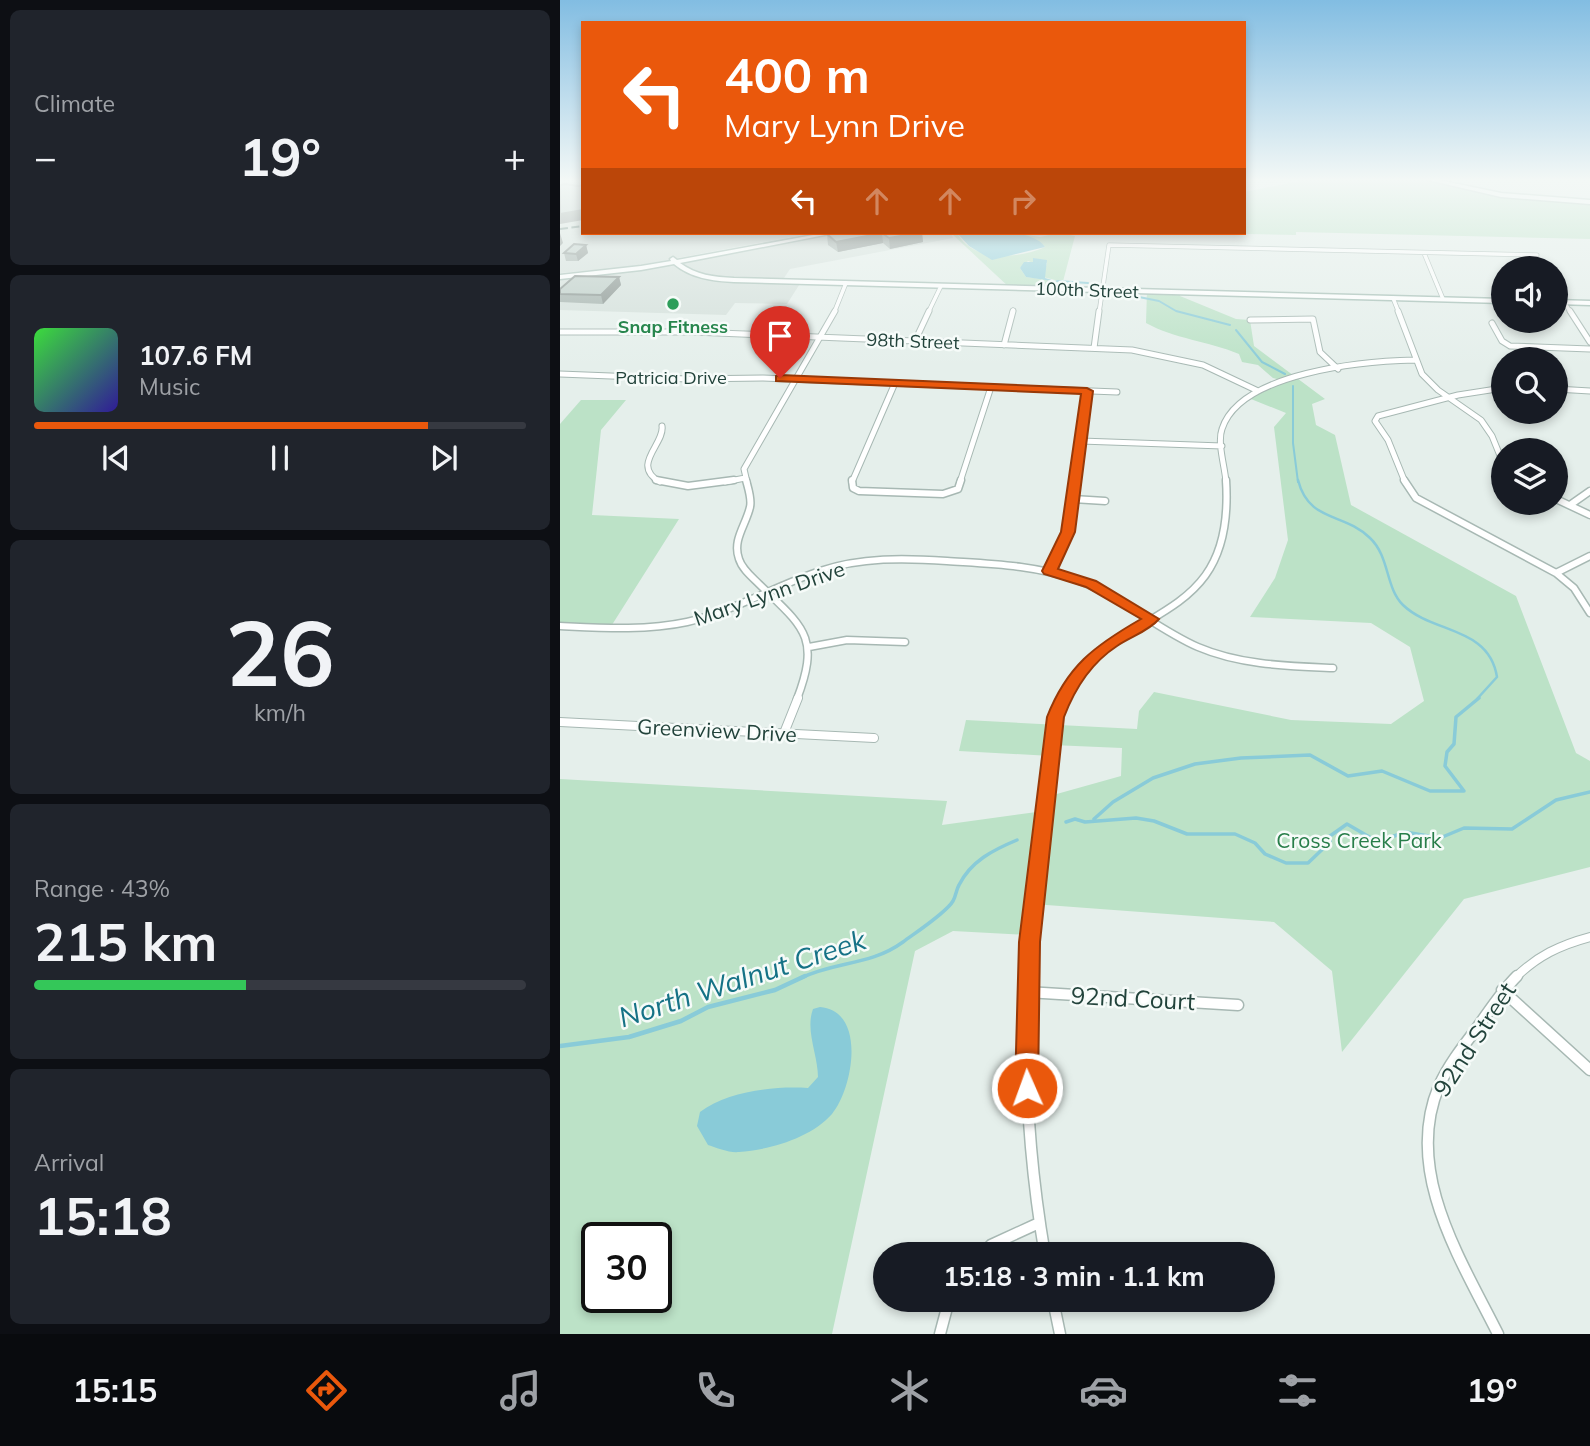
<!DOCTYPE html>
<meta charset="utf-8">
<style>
:root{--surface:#171b24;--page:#20242c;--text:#f1f3f6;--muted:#9ea1a6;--line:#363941;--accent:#ea580c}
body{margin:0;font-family:Mulish,sans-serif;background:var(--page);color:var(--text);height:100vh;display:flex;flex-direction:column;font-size:26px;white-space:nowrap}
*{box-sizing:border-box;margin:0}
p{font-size:23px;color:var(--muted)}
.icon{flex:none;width:38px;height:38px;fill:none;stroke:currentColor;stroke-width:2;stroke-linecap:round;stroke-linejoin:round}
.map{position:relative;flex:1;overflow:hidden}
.drawer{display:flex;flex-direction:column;gap:10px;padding:10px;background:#0d0f14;width:560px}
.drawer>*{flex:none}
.guide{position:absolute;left:21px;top:21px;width:665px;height:214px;border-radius:0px;box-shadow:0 4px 10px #0003;background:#ea580c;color:#fff;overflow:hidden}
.fabs{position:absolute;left:931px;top:256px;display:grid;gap:14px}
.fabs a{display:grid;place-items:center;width:77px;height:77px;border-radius:50%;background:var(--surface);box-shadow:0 4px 10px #0003;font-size:35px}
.speed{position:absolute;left:21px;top:1222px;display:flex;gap:14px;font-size:35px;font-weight:700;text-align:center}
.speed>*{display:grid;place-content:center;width:91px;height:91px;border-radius:50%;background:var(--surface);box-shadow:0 4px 10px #0003;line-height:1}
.speed .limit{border:4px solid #111;border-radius:10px;background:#fff;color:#111}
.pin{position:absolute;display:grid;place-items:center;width:60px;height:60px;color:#fff;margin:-72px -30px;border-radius:50% 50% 50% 0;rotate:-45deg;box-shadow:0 0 7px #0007}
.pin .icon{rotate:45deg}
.me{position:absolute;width:77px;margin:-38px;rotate:358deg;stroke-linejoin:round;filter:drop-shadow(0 0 5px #0008)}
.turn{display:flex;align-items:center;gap:24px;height:147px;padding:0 28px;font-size:32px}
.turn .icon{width:91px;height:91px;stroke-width:2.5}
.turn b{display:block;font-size:49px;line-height:60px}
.lanes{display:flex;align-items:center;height:66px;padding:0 28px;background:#0003;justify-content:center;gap:35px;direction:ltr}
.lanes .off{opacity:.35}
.big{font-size:52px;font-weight:700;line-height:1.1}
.drawer .tile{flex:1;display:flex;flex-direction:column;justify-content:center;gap:10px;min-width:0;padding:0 24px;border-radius:10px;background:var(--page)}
.drawer .dial{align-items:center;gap:0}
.dial b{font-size:91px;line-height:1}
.song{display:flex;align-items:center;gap:21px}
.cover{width:84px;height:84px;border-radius:10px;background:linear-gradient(135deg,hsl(120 70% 55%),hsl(250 70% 35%))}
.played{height:7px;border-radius:4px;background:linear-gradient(90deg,var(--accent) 80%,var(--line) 80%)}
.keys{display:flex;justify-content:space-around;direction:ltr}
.heat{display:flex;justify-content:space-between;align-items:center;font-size:38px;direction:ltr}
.charge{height:10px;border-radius:5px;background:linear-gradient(90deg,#34c759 43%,var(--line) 0)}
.trip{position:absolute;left:313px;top:1242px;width:402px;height:70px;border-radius:35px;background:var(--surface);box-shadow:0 4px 10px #0003;font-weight:700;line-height:70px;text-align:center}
.tab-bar{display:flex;height:112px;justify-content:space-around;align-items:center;background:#090b0e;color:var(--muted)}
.tab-bar .icon{width:49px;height:49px}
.tab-bar .active{color:var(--accent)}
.tab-bar b{font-size:32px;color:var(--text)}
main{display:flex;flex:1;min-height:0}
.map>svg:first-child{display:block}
</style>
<main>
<section class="drawer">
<div class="tile"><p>Climate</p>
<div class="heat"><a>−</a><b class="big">19°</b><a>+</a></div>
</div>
<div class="tile">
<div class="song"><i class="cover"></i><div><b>107.6 FM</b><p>Music</p></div></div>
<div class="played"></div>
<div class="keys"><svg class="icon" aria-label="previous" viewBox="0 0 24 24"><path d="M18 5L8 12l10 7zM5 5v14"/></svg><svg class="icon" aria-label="pause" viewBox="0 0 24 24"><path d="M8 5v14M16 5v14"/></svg><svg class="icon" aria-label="next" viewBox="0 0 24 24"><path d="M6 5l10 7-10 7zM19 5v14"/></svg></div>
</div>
<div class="tile dial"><b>26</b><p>km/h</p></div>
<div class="tile"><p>Range · 43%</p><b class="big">215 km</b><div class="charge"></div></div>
<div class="tile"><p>Arrival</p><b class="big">15:18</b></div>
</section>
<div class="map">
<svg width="1030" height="1334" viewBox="0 0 1030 1334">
<rect width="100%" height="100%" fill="#e5efeb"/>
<path fill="#d3dfda" d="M0 180H23V233H253L69 267 0 273Z
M272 233H391L393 238 230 269 222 281 241 282 227 304 175 303 166 315 0 310V277L81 268Z"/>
<path fill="#bce2c7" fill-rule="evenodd" d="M745 180H866L940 196 1030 204V239L736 232V235L647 233H684V192Z
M391 233H397C414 263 458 259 485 247L477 240 456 233 480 237 500 233 515 236 501 289 450 288ZM473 258 487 263 483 277 499 281 466 277 460 268 468 261 474 263Z
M587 291 620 292V296L676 319 690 320 694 346 765 399 752 404 756 425 775 435 791 505 956 596 1016 753 1030 761V867L904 899 782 1052 772 971 714 922 473 904 470 935 393 931 355 951 272 1334H0V779L387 801 382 825 484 811 486 797 561 776 562 748 492 745 491 756 399 751 406 720 577 729 579 711 594 692 731 720 831 724 864 701 850 647 811 623 690 617 715 578 728 540 714 427 726 413 686 397 725 381 713 378 698 365 682 362 679 354C648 341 615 339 586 323ZM37 1237H96V1297H37Z
M21 400H66L41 430 32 515 119 519 50 628 0 626V424Z"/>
<path fill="#89cbd8" d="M397 233C420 233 472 227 485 247L432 260 409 246Z
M473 258 487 260 485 278 499 282 466 277 460 268 464 262H473Z
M260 1007C307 1011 293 1089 272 1114 251 1138 209 1150 179 1152 169 1153 157 1148 148 1145L137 1126 140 1112C168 1091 213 1086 248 1088L258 1077C258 1055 245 1030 253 1009Z"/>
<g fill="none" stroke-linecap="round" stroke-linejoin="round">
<path stroke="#89cbd8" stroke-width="2" d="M497 281 528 283
M579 297 599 301 616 311 670 325
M676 330 702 362 725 374
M733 386V443L738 482"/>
<path stroke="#89cbd8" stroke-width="2.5" d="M738 480C749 523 784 512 810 538 830 557 825 587 843 605 873 634 929 626 937 677L917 699"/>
<path stroke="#89cbd8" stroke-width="3.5" d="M534 819 553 802 593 778 635 764 681 758 750 755 788 776 822 771 870 791H904L885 766 887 752 894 744 896 717 919 698
M506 822 515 819 525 822 576 818 594 821 627 834H675L695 843 705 854 726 863H748L770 842V836L787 824 818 842 845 832 880 838 904 828 952 829 996 800 1030 792
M241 978C276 961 310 966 343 942 355 933 386 913 393 901 396 896 396 890 399 885 411 861 433 850 457 840"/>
<path stroke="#89cbd8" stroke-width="4.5" d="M0 1046 69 1037 121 1021 148 1007 215 990 245 976"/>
<defs>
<path id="street-far4" d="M864 253 883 299
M833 298 839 313
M1004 302 1011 313
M274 313 286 283
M368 313 381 286
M452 313 453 310
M539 313 549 245 977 255"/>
<path id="street-far3" d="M838 311 862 374 878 390 921 420 932 436 943 463
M1010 311 1030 342
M690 320 753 319 760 352 778 369
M932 323 942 341 950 346 1030 349
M0 332H134L572 350 643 365 698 391
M355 341 369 311
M444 345 453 311
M534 348 539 311
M0 374 127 379 203 378 557 392
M996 389 1030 391
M521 441 662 446
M100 482C70 465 105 444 102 426
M165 482 185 478
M187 482 184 469 275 311
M292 482 335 383
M400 482 431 387
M515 482 527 391
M666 482C665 467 657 443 662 429 680 372 805 361 855 360
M845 482 828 440 815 421 818 416 898 395 943 388"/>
<path id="street-far2" d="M96 480 128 486 174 480
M186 480C188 488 192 499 190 507 186 525 172 540 179 559 182 569 192 577 199 584 243 627 261 636 237 699
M292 480 293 488 299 491 383 494 398 489 401 480
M844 480 856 498 996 573 1014 588 1030 613
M513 499 545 501
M996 499 1030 515
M1010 505 1030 491
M490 571 508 532 515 480
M996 573 1030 556
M0 626C42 628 85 631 127 622 174 611 215 586 260 571 301 557 345 558 387 561 431 564 475 565 517 580 561 596 595 628 638 647 680 665 727 666 773 668
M249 647 287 640 345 642
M502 699C559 598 676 631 666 480"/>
<path id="street-far1" d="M0 722 314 738
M224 733 238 698
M468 978 494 725 503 698
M955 978C977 956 1000 945 1030 937"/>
<path id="street" d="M468 976C463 1070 469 1162 485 1255
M942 990 1030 1070
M467 992 678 1005
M421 1255 431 1245 479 1223
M493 1300 500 1334
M380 1334 389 1300
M938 1334C901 1260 843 1171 879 1086 888 1066 901 1049 914 1032 928 1013 940 993 957 976"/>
<path id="secondary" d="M868 180H879L941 193 1030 200V204L941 197Z
M264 233H275L120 263C136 275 154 277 174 278L943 299V303L174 282C152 281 131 278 114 264L81 270 0 279V275L81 266 111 261 110 259 113 257 117 260Z
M996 300 1030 301V305L996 304Z"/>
</defs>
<use href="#street-far4" stroke="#a7b8b3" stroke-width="5"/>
<use href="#street-far3" stroke="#a7b8b3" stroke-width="7"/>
<use href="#street-far2" stroke="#a7b8b3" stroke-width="9"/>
<use href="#street-far1" stroke="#a7b8b3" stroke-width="10"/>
<use href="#street" stroke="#a7b8b3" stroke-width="13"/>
<use href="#secondary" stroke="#a2bcb3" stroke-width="3"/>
<use href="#street-far4" stroke="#fff" stroke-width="3.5"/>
<use href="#street-far3" stroke="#fff" stroke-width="5"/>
<use href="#street-far2" stroke="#fff" stroke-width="6"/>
<use href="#street-far1" stroke="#fff" stroke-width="8"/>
<use href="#street" stroke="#fff" stroke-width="10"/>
<use href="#secondary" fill="#fff" fill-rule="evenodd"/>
<path stroke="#5d7e76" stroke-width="2" stroke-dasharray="8 3.5" stroke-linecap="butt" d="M0 229 23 226"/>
</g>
<path fill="#a0aea9" d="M276 233H362L363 242 330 249 323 243 278 252 268 245 267 234Z
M26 245 28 253 18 261H6L4 253Z
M59 277 61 285 43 304 0 302V289Z"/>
<path fill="#828d89" d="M23 210V220L0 224V214Z
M0 233 3 243 0 246Z
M322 233 323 243 278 252 276 242Z
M358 233H362L363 242 330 249 329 238Z
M26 245 28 253 18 261 16 254Z
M59 277 61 285 43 304 41 295Z"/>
<path fill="#bacac4" stroke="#828d89" stroke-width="2" d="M6 184 18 186 23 185V210L0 214V185Z
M276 233H358L329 238 322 233 276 242 267 234Z
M14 244 26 245 16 254 4 253Z
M15 276 59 277 41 295 0 294V289Z"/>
<linearGradient id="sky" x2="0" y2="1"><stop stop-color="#82bde2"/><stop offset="0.49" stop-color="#f3f8f6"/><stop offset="1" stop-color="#f3f8f6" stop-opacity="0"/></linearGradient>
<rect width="1030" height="367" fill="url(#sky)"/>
<path fill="#ea580c" stroke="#983908" stroke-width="2" d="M220 375 527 388 533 391 515 532 498 569 536 581 599 619C589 631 570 637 557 646 531 663 515 688 504 717L480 942 478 1088 475 1095 467 1098 458 1095 455 1088 459 942 487 717C507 666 534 646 581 619L526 587 484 574 482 571 501 532 521 394 216 381V376Z"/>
<circle fill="#2e9e5b" stroke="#f6fbf9" stroke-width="2.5" cx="113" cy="304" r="7"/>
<g text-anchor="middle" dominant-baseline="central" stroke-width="5" stroke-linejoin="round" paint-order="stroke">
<g font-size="18" fill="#22433b" stroke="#f6fbf9">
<text transform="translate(527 290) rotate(2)">100th Street</text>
<text transform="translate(353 341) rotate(2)">98th Street</text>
<text x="111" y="377">Patricia Drive</text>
</g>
<g font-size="18" font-weight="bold" fill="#27864d" stroke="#f6fbf9">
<text x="113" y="326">Snap Fitness</text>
</g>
<g font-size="21" fill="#22433b" stroke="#f6fbf9">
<text transform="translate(209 593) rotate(-19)">Mary Lynn Drive</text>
<text transform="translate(157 730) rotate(3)">Greenview Drive</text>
</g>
<g font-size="21" fill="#287e4a" stroke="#f6fbf9">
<text x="799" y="840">Cross Creek Park</text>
</g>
<g font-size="24" fill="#22433b" stroke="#f6fbf9">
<text transform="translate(573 998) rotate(3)">92nd Court</text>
<text transform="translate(914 1039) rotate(-57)">92nd Street</text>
</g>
<g font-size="28" font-style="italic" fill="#157286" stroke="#f6fbf9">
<text transform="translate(182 978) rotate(-18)">North Walnut Creek</text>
</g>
</g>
</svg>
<div class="fabs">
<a><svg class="icon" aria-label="sound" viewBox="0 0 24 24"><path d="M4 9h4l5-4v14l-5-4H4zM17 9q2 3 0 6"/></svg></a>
<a><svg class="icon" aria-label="search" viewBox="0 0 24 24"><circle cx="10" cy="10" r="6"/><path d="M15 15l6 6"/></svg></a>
<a><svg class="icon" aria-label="layers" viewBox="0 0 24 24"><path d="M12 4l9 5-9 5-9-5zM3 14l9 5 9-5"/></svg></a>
</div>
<div class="speed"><div class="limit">30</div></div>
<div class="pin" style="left:220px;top:378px;background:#d93025"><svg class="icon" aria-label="arrive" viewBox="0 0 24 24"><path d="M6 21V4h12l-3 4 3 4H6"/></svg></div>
<svg class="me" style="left:467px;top:1088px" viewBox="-20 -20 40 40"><circle r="17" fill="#ea580c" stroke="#fff" stroke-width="3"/><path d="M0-11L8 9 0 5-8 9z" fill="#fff"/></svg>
<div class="trip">15:18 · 3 min · 1.1 km</div>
<div class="guide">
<div class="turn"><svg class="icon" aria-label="left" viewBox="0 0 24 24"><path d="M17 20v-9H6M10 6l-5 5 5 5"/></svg><div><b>400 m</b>Mary Lynn Drive</div></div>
<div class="lanes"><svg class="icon" aria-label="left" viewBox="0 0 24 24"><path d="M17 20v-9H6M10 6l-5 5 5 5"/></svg><svg class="icon off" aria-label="ahead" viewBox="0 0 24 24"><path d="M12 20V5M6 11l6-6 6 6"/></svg><svg class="icon off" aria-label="ahead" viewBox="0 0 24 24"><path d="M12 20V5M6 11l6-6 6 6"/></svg><svg class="icon off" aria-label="right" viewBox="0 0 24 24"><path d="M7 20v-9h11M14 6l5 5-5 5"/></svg></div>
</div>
</div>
</main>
<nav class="tab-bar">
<b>15:15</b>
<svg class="icon active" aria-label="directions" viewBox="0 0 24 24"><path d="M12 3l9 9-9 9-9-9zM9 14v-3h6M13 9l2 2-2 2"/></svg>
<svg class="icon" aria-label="music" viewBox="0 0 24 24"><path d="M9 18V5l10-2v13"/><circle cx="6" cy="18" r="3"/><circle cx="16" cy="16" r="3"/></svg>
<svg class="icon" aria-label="phone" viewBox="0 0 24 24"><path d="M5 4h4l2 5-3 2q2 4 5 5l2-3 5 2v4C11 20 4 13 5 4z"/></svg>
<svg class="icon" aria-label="climate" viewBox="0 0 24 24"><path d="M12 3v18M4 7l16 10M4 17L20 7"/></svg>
<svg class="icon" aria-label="car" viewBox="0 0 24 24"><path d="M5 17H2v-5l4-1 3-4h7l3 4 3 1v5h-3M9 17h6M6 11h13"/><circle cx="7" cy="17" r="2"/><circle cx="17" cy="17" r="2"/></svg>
<svg class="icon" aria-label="filters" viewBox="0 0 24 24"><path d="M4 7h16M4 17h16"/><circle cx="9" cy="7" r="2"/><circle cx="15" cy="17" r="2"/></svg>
<b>19°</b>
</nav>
